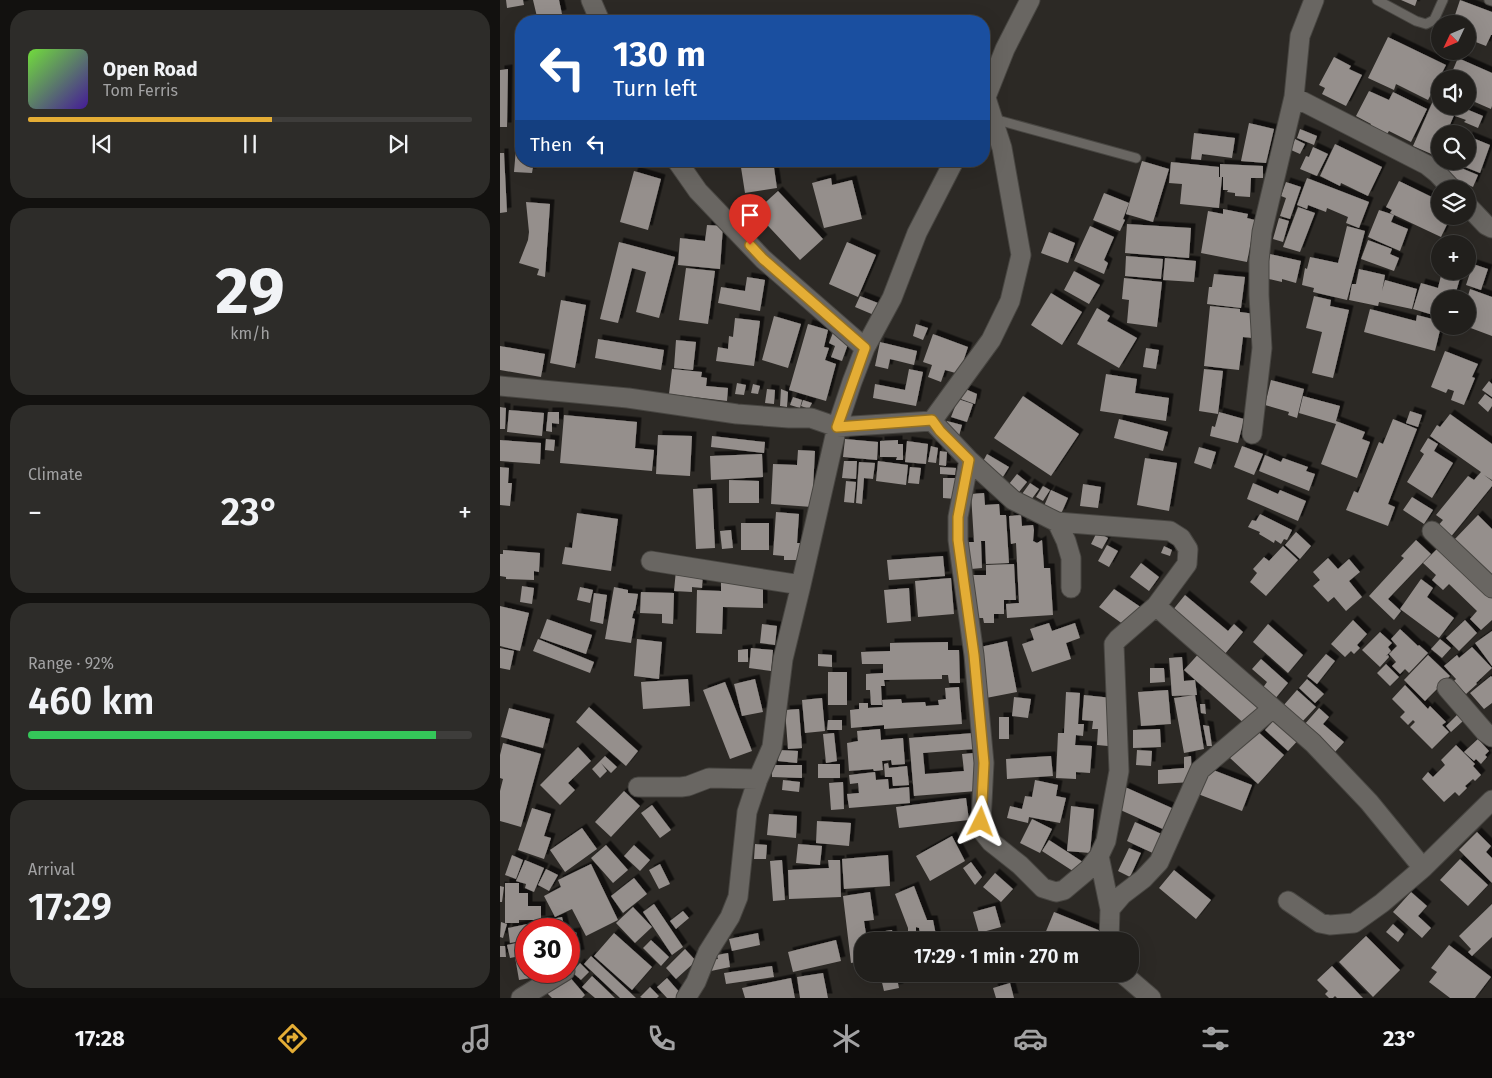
<!DOCTYPE html>
<meta charset="utf-8">
<style>
:root{--surface:#211f1c;--page:#2d2c29;--text:#f1f3f6;--muted:#a2a2a3;--line:#3e3d3b;--accent:#e4ad35}
body{margin:0;font-family:"Fira Sans",sans-serif;background:var(--page);color:var(--text);height:100vh;display:flex;flex-direction:column;font-size:19px;white-space:nowrap}
*{box-sizing:border-box;margin:0}
p{font-size:16px;color:var(--muted)}
.icon{flex:none;width:28px;height:28px;fill:none;stroke:currentColor;stroke-width:2;stroke-linecap:round;stroke-linejoin:round}
.map{position:relative;flex:1;overflow:hidden}
.details{display:flex;flex-direction:column;gap:10px;padding:10px;background:#12110f;width:500px}
.details>*{flex:none}
.banner{position:absolute;left:15px;top:15px;width:475px;height:152px;border-radius:20px;box-shadow:0 5px 20px #0002,0 0 0 1px var(--line);background:#1a4fa0;color:#fff;overflow:hidden}
.needle{width:32px;rotate:226deg}
.fabs{position:absolute;left:931px;top:15px;display:grid;gap:10px}
.fabs a{display:grid;place-items:center;width:45px;height:45px;border-radius:50%;background:var(--surface);box-shadow:0 5px 20px #0002,0 0 0 1px var(--line);font-size:25px}
.speed{position:absolute;left:15px;top:918px;display:flex;gap:10px;font-size:25px;font-weight:700;text-align:center}
.speed>*{display:grid;place-content:center;width:65px;height:65px;border-radius:50%;background:var(--surface);box-shadow:0 5px 20px #0002,0 0 0 1px var(--line);line-height:1}
.speed .limit{border:8px solid #d22;background:#fff;color:#111}
.pin{position:absolute;display:grid;place-items:center;width:42px;height:42px;color:#fff;margin:-51px -21px;border-radius:50% 50% 50% 0;rotate:-45deg;box-shadow:0 0 5px #0007}
.pin .icon{rotate:45deg}
.me{position:absolute;width:55px;margin:-28px;rotate:3deg;stroke-linejoin:round;filter:drop-shadow(0 0 4px #0008)}
.turn{display:flex;align-items:center;gap:18px;height:105px;padding:0 15px;font-size:22px}
.turn .icon{width:65px;height:65px;stroke-width:2.5}
.turn b{display:block;font-size:35px;line-height:42px}
.then{display:flex;align-items:center;height:48px;padding:0 15px;background:#0003;gap:10px;font-size:19px}
.big{font-size:38px;font-weight:600;line-height:1.1}
.details .card{flex:1;display:flex;flex-direction:column;justify-content:center;gap:8px;min-width:0;padding:0 18px;border-radius:20px;background:var(--page)}
.details .dial{align-items:center;gap:0}
.dial b{font-size:65px;line-height:1}
.song{display:flex;align-items:center;gap:15px}
.cover{width:60px;height:60px;border-radius:8px;background:linear-gradient(135deg,hsl(100 70% 55%),hsl(260 70% 35%))}
.played{height:5px;border-radius:2px;background:linear-gradient(90deg,var(--accent) 55%,var(--line) 55%)}
.keys{display:flex;justify-content:space-around;direction:ltr}
.heat{display:flex;justify-content:space-between;align-items:center;font-size:28px;direction:ltr}
.charge{height:8px;border-radius:4px;background:linear-gradient(90deg,#34c759 92%,var(--line) 0)}
.trip{position:absolute;left:354px;top:932px;width:285px;height:50px;border-radius:20px;background:var(--surface);box-shadow:0 5px 20px #0002,0 0 0 1px var(--line);font-weight:600;line-height:50px;text-align:center}
.dock{display:flex;height:80px;justify-content:space-around;align-items:center;background:#0d0c0b;color:var(--muted)}
.dock .icon{width:35px;height:35px}
.dock .current{color:var(--accent)}
.dock b{font-size:22px;color:var(--text)}
main{display:flex;flex:1;min-height:0}
.map>svg:first-child{display:block}
</style>
<main>
<section class="details">
<div class="card">
<div class="song"><i class="cover"></i><div><b>Open Road</b><p>Tom Ferris</p></div></div>
<div class="played"></div>
<div class="keys"><svg class="icon" aria-label="previous" viewBox="0 0 24 24"><path d="M18 5L8 12l10 7zM5 5v14"/></svg><svg class="icon" aria-label="pause" viewBox="0 0 24 24"><path d="M8 5v14M16 5v14"/></svg><svg class="icon" aria-label="next" viewBox="0 0 24 24"><path d="M6 5l10 7-10 7zM19 5v14"/></svg></div>
</div>
<div class="card dial"><b>29</b><p>km/h</p></div>
<div class="card"><p>Climate</p>
<div class="heat"><a>−</a><b class="big">23°</b><a>+</a></div>
</div>
<div class="card"><p>Range · 92%</p><b class="big">460 km</b><div class="charge"></div></div>
<div class="card"><p>Arrival</p><b class="big">17:29</b></div>
</section>
<div class="map">
<svg width="992" height="998" viewBox="0 0 992 998">
<defs>
<filter id="shadow"><feDropShadow dx="4.5" dy="-4.5" stdDeviation="0" flood-color="#0009"/></filter>
</defs>
<rect width="100%" height="100%" fill="#2c2925"/>
<path fill="#958f8c" filter="url(#shadow)" d="M6 0H23L24 5 7 8Z
M33 0H59L62 14 42 21H38Z
M901 0H917L915 6Z
M960 0 992 12V35H991L986 46 968 39V24H952Z
M888 37 946 65 928 100 896 84 894 90 868 78Z
M834 57 851 66 849 69 862 75 846 106 822 94 825 88 819 85Z
M958 58 992 73V106L991 109 968 99V79H949Z
M8 69 7 127H0V70Z
M940 85V106H958L946 134H940V147L936 156 913 146Z
M869 91 889 100 893 92 927 109 911 142 889 131 887 134 870 126 871 124 856 116Z
M959 106 983 116 978 128 964 122 966 120 955 116Z
M749 123 774 129 766 163 741 161Z
M800 129 817 136 814 145 797 138Z
M694 133 735 138 732 158 702 154 701 160 691 159Z
M17 136H21V161H34L32 173 14 172Z
M968 136 990 145 980 173 950 161H968Z
M795 139 805 144 800 154 791 150Z
M835 144 882 167 868 196 841 183 840 186 820 176Z
M813 147 828 154 817 176 800 169 806 156 809 157Z
M0 153H4L7 212 0 213Z
M240 161H273L277 188 245 193Z
M642 161 669 169 653 222 626 214Z
M671 162 719 167V177H716H722L719 208 680 204 682 184 669 183Z
M949 163 978 175 973 187 945 174Z
M720 164 763 166V178H751L750 197 735 196V193L727 192 728 190H723V177H720Z
M134 171 161 179 148 230 120 222Z
M331 178 332 185 352 180 362 219 324 228 312 183Z
M807 178 869 202 859 228 846 223 848 217 827 208 826 212 808 205 807 209 797 205Z
M899 181 940 201V216H951L941 237 890 213 892 210 886 207Z
M786 182 801 187 790 219 780 216 786 198 781 196Z
M278 191 323 239 300 260 255 212Z
M604 193 629 203 623 219 625 220 620 231 593 220Z
M26 202 50 204 45 277 37 275 39 269 19 263 28 240 29 232Z
M798 207 815 213 800 252 783 247Z
M723 209 748 214 747 218 755 220 747 262 701 253 708 211 723 214Z
M879 210 894 215 891 222 908 229 900 251 868 237Z
M779 218 789 221 783 242 773 239Z
M627 224 691 228 689 258 625 253Z
M207 225 223 226 220 269 178 265 180 238 205 241Z
M590 226 614 237 604 260 608 263 604 274 574 261Z
M847 226 865 231 847 300 813 292 814 288 802 285 805 268 807 269 810 257 838 263Z
M549 232 575 243 568 263 541 253Z
M868 240 892 249 890 254 899 258 894 271 861 259Z
M119 242 175 257 159 318 136 312 146 272 132 268 118 323 100 319Z
M347 242 376 255 358 297 329 284Z
M770 254 801 261 796 283 782 279V282L765 278Z
M626 256 663 259 661 279 625 276Z
M665 258 696 261 694 282 663 280Z
M973 264 988 269 981 290 966 285Z
M186 268 215 271 208 324 179 320Z
M859 269 885 275 882 291 885 280 917 289 912 309 879 302 878 306 849 300 852 284H856Z
M574 271 600 285 589 304 564 290Z
M942 271H962L954 299H940V317L913 309 921 283 938 288Z
M714 274 745 277 741 308 707 304 709 287H712Z
M247 277 265 280 260 311 218 303 221 287 245 291Z
M624 278 662 282 657 327 627 323 629 300 622 299Z
M970 289 992 297V336L968 327 967 299Z
M551 293 582 312 562 345 531 325Z
M360 296 378 303 374 315 355 307Z
M814 296 831 300 830 306 849 310 833 378 812 373 822 332 806 328Z
M61 300 86 305 75 368 50 363Z
M710 306 740 309V312L755 314 752 338 743 337 739 370 704 366Z
M597 308 610 316 607 321 637 338 619 368 577 344Z
M870 309 916 321 917 315 940 321V326H941L935 351 864 332Z
M274 316 301 324 288 368 262 360Z
M235 318 260 321 254 366 216 361 218 347 228 349 229 336 233 337Z
M308 324 328 330 324 347 329 348 325 360 336 364 326 401 289 390Z
M416 324 428 328 423 340 413 336Z
M334 330 348 344 342 361 331 357 335 346 329 343Z
M433 334 468 347 459 374 445 370 441 382 428 377 432 365 423 362Z
M98 339 164 350 161 370 95 358Z
M176 340 196 342 193 370 174 368Z
M380 342 417 351 414 365 390 359 388 369 375 366Z
M0 346 45 354 41 377 0 370Z
M646 348 659 350 656 369 643 367Z
M945 351 978 364 972 377 975 378 964 405 951 400 954 391 948 389 946 393 931 387Z
M172 369 202 372 201 377 207 378 206 386 228 388 227 401 169 394Z
M409 369 423 372 416 406 373 398 375 384 405 390Z
M704 369 723 371 718 414 699 411Z
M606 374 637 379 635 393 669 398 666 421 600 411Z
M771 380 804 389 797 418 788 415 789 412 765 405Z
M989 381 992 384V397L982 390Z
M237 383 246 385 244 395 235 394Z
M253 384 260 386 258 394 251 393Z
M463 388 477 394 475 404 461 399Z
M267 389 275 390 274 404 265 403Z
M281 389 288 392 287 407 280 406Z
M985 394 992 399V406L988 412 978 403Z
M523 396 579 434 551 476 494 438Z
M803 396 840 406 836 421 865 432 862 439 870 442 857 478 821 464 836 424 799 413Z
M293 397 302 400 300 408 290 405Z
M458 399 473 404 467 422 451 417Z
M303 400 312 403 309 409 301 406Z
M0 407 6 408 5 429H0Z
M9 410 44 413 42 436 7 432Z
M910 411 922 415 918 427 906 423Z
M48 412H59V424L52 423V432L46 431Z
M719 412 744 419 738 443 710 436 712 426 715 427Z
M950 414 992 444V480L984 475 992 481V486L949 539 936 528 943 520 936 515 968 476 974 480 981 472 930 436 937 425 940 427Z
M64 415 137 422 135 448 154 450 152 471 60 463Z
M619 419 668 432 663 451 614 438Z
M893 419 917 429 888 504 895 507 888 526 846 510 854 491 858 493 879 442 883 444Z
M447 421 462 425 459 436 444 431Z
M158 435 192 436 190 476 156 474Z
M212 436 265 442 264 453 211 447Z
M928 438 938 444 934 451 953 463 932 498 907 482 924 454 920 451Z
M46 439 55 440 54 451 45 450Z
M345 439 378 442 377 460 343 457Z
M0 440 41 443 40 464 0 461Z
M398 440V444H403V460H396L397 457H380V441Z
M407 441 428 444 426 464 405 462Z
M431 446 438 448 436 463 428 462Z
M742 446 763 454 754 475 734 467Z
M699 447 716 452 711 469 694 463Z
M298 450 315 451 312 507 271 504 273 464 297 465Z
M440 451 447 452 446 466 439 465Z
M262 454 263 477 211 480 210 456Z
M487 454 509 467 501 480 480 467Z
M765 455 781 462 783 458 808 467 806 471 815 474 809 491 759 471Z
M645 458 677 463 669 511 637 505Z
M344 461H357L356 479 342 478Z
M378 461 408 465 406 485 376 481Z
M359 462 375 463 373 479 364 478 362 504 356 503Z
M0 467 9 468 8 483H12L10 506 0 505Z
M410 467 421 468 419 484 408 483Z
M440 467 456 468 455 475 440 474Z
M517 474 527 482 519 492 509 484Z
M443 478H456V499L443 498Z
M229 480 259 481V503H229Z
M346 481 356 482 354 503 344 502Z
M530 483 539 489 531 500 522 494Z
M753 483 778 494 780 490 806 501 798 521 747 499Z
M583 484 601 487 598 508 580 506Z
M543 486 550 490 543 501 536 497Z
M212 488 215 548 196 549 193 489Z
M551 490 568 498 561 514 544 506Z
M484 493 485 505 499 504 500 515H506L509 563 486 564 485 541H481L482 568 471 569V559H464L463 542H474L471 494Z
M912 497 933 510 924 524 903 510Z
M276 512 299 514 297 543H303V560H284V556L273 555Z
M77 513 118 519 111 571 62 564 65 547 72 548Z
M760 514 792 530 787 540 784 539 781 544 775 540 774 543 759 534 760 532 748 527 752 520 756 521Z
M521 515 522 526 533 525 534 530 533 541 537 543 542 540 544 568H550L553 615 507 618 506 604 519 603 516 543 511 544 509 516Z
M978 515 992 529V577L954 540Z
M241 523H269V550H241Z
M231 530 233 548 222 549 220 531Z
M597 532 608 538 602 549 591 544Z
M796 532 811 546 800 559 785 545Z
M916 540 931 554 888 599 901 611 894 620 869 596 904 558 901 556Z
M607 545 618 551 609 567 598 561Z
M664 546 672 550 670 556 661 553Z
M783 546 798 560 766 596 750 582 757 573 753 569 764 557 769 561Z
M939 547 992 598V620L981 630 970 619 977 611 949 584 943 590 932 580 936 575 923 563Z
M3 550 40 553 39 572 34 571V580L6 579V577L0 576V554H3Z
M443 556 445 576 389 580 387 560Z
M828 558 838 569 849 559 860 572 849 581 862 597 846 611 834 597 828 602 813 586 820 580 813 572Z
M641 563 659 577 649 591 630 577Z
M514 564 516 600H504V614H494V623H484L483 618H472L470 575H486V565Z
M176 570 203 572 202 588 192 587V592L174 591Z
M451 578 454 614 418 617 415 581Z
M921 579 933 588 927 597 954 618 939 638 900 609Z
M221 581 263 582V608L223 607 222 634 196 633 197 590 221 591Z
M22 586 34 588 32 604 20 602Z
M80 587 93 590 90 603 77 600Z
M114 587 128 590V593L138 594 135 611 134 610 132 618 135 619 131 643 105 639Z
M409 588 411 621 387 623 384 590Z
M614 589 642 608 627 627 599 607Z
M141 592 174 593 173 624 162 623V614L140 613Z
M94 593 107 595 103 624 90 621Z
M685 595 728 631 734 624 743 632 724 655 672 611Z
M0 606 29 613 20 651 0 646Z
M47 619 92 635 86 654 40 638Z
M853 620 867 634 857 645 860 648 854 654 851 651 845 657 831 644Z
M965 620 977 633 959 651 946 638Z
M549 623 552 631 575 623 580 638 566 643 571 659 532 672 522 644 534 640 530 629Z
M262 624 277 626 275 645 260 643Z
M768 624 803 655 788 673 753 642Z
M900 629 918 646 919 645 928 653 909 673 905 669 900 674 892 666 896 662 889 654 897 646 891 639Z
M992 631V666L975 643Z
M880 632 892 643 888 647 891 651 886 656 888 655 889 657 880 667 862 650Z
M38 639 94 662 90 673 33 651Z
M137 639 162 642 159 679 134 676Z
M940 639 951 648 942 658 931 649Z
M507 641 517 692 486 698 476 648Z
M448 642V650H459L460 683H449L448 675H442V679L384 680 385 686H381L382 705H371L370 690H366V674L383 673V664H362L361 652 390 651V643Z
M972 647 992 668 976 683 977 684 966 694 954 681 956 679 944 666 957 655 959 658Z
M0 648 14 651 10 670 0 668Z
M251 648 273 650 271 671 249 668Z
M248 649V662H238V650Z
M702 650 765 706 747 726 684 670Z
M318 654 332 655V667L318 666Z
M826 654 835 661 817 684 807 676Z
M928 655 950 676 925 701 904 680Z
M682 657 684 681 695 680 697 695 672 696 669 658Z
M761 659 788 683 774 700 762 689 767 682 752 669Z
M886 664 899 677 890 686 877 673Z
M650 668H664L665 682 650 683Z
M328 672H347V705H328Z
M991 676 992 677V703L984 709 970 693Z
M188 679 190 706 143 709 141 682Z
M255 679 263 712 242 716 234 684Z
M807 679 824 694 815 703 799 688Z
M225 682 252 751 230 759 203 690Z
M905 685 928 709 930 706 946 722 942 725 949 732 932 749 910 727 915 722 913 720 908 725 900 717 905 712 892 699Z
M459 687 462 724 384 729V725L351 728 350 710 359 709V703H368V708L383 707 382 700 401 699 402 703 425 702 426 706 439 705 438 700 446 699 445 688Z
M668 690 671 724 641 726 638 692Z
M797 690 816 707 801 723 783 706Z
M566 692 580 693 578 724H584L583 736 576 735 575 745 592 746 590 773 576 772V779L556 778 558 733H564Z
M584 695 612 698 608 746 597 745 598 729H592L593 721 582 720Z
M695 695 704 749 684 753 674 698Z
M514 697 531 699 528 718 512 716Z
M322 698 325 731 305 733 302 700Z
M700 704H705L706 714 701 713Z
M89 707 138 751 126 766 76 722Z
M9 708 50 719 43 748 1 737Z
M819 708 829 717 823 724 844 742 835 752 804 725Z
M299 709 302 748 288 749 285 710Z
M957 715 963 721 951 732 946 726Z
M778 716 801 737 788 751 765 730Z
M499 717H509V739H499Z
M328 720H342V730H327Z
M703 725 709 726 712 746H707Z
M380 729 381 740 403 738 405 764 392 765 391 760 382 761 383 770 374 771 373 769 349 771 347 743 358 741 357 731Z
M660 729 661 747 633 748V730Z
M756 730 784 755 758 784 730 758Z
M334 733 337 761 326 763 323 734Z
M474 733 475 749 423 753 425 774 464 771 462 754 474 753 477 791 414 796 409 738Z
M978 739 989 751 985 755 987 757 981 764 976 759 974 761 964 752Z
M3 743 41 754 21 827 0 821V791L3 779 0 778V755Z
M956 745 975 764 973 766 981 775 975 781 973 779 965 786 967 788 959 796 955 792 944 802 922 779 928 772 933 777 945 765 941 760Z
M78 747 91 761 68 783 75 790 60 805 40 785Z
M279 750 298 751 297 763 278 761Z
M637 750 652 751 651 766 636 765Z
M105 756 117 767 111 773 101 763 107 771 100 778 92 769Z
M551 756 553 776 507 779 506 759Z
M691 756 692 782 658 784V770L684 768V757Z
M388 763 389 768 407 766 409 785 393 786 392 777H385L384 764Z
M318 764H340V778H318Z
M272 765H302V778L272 777Z
M708 768 752 785 742 811 698 794Z
M375 772 376 780 388 779 389 789 409 787 410 803 349 808 347 794 359 793 358 783 350 784 349 775Z
M283 780 300 782 299 792 282 790Z
M535 780 558 785 556 796 566 798 560 823 529 817 528 823 507 818 510 806 522 809 525 796 532 797Z
M343 782 344 809 331 810 329 783Z
M625 787 674 809 665 830 616 808Z
M124 791 140 806 111 837 95 822Z
M466 798 469 820 399 828 396 807Z
M152 805 171 830 160 838 141 813Z
M571 806 594 809 590 853 567 851Z
M32 808 51 814 44 836 51 838 44 859 18 850Z
M269 814 297 816 296 838 267 835Z
M532 819 552 829 540 853 520 843Z
M317 821 351 823 349 846 316 843Z
M635 822 668 837 659 856 627 841Z
M82 828 97 849 65 872 50 850Z
M977 832 991 846 986 852 992 858V883L959 850Z
M452 836 465 861 430 881 416 856Z
M549 840 586 864 579 875 542 851Z
M255 844 267 845 266 859H254Z
M298 844 322 846 320 865 296 863Z
M106 845 128 870 113 883 91 858Z
M134 845 150 860 140 871 124 856Z
M629 848 641 853 630 877 618 871Z
M12 855 23 860 16 879 5 875Z
M388 855 390 886 344 889 342 859Z
M960 859 988 885 968 906 940 880Z
M25 860 44 868 34 892 25 888 26 884 16 881Z
M282 860 285 900 273 901 270 861Z
M328 860H340L341 897 289 899 288 870 329 868Z
M471 862 482 877 475 885 463 868Z
M91 864 118 920 86 936 72 909 55 917 44 896 61 887 58 880Z
M160 864 170 884 159 889 149 870Z
M46 869 58 875 49 891 38 885Z
M674 870 711 900 696 919 659 888Z
M495 873 513 889 501 902 483 887Z
M134 878 147 894 123 913 111 896Z
M5 883H19V893H28V906H41V920H19V923H5Z
M0 886 4 887 2 902H0Z
M414 886 427 920H433L437 940 434 941H421L419 928 416 927V935H408V928L395 894Z
M370 892 374 920 364 921 366 934 392 930 393 940 416 936 417 941H362V961L351 963 343 896Z
M911 892 927 906 918 916 931 928 922 938 893 912Z
M154 904 183 947 172 955 143 912Z
M992 904V937L972 956 968 952 971 949 959 936Z
M495 906 501 927 479 933 473 912Z
M133 907 152 927 135 943 116 923Z
M183 911 189 918 176 929 170 921Z
M554 912 608 934 605 941H542Z
M62 917 65 929H26V940L10 943 8 928Z
M1 922 7 924 3 938 0 937Z
M893 924 904 934 898 942 886 932Z
M76 932 80 954 69 956V933Z
M114 933 152 967 132 990 94 956Z
M258 933 260 945 232 951 229 939Z
M866 936 900 970 873 997 839 962Z
M151 940 169 957 161 966 143 948Z
M336 940 341 961 293 972 288 952Z
M26 941V971H47L48 975 19 980 15 957 10 958 7 945Z
M949 945 991 977 975 998H950L929 982 937 972 931 968Z
M0 946H5L6 957H0Z
M185 949 196 961 176 979 166 968Z
M228 953 230 967 211 971 210 960 218 959 217 955Z
M91 956 136 998H120L84 964Z
M80 963 89 972 81 980 72 972Z
M272 966 274 977 226 984 224 973Z
M832 966 863 998H837L835 996 833 998H829L825 994 828 991 817 980Z
M323 973 328 998H300L297 977Z
M380 974H396L399 988 384 991Z
M68 975 85 995 82 998H52L47 993Z
M92 976 115 998H95L82 987Z
M167 978 181 994 177 998H167L157 987Z
M291 978 295 998H245L242 988Z
M510 983 514 998H496L493 988Z
M150 987 159 996 157 998H142L140 997Z"/>
<g fill="none" stroke-linecap="round" stroke-linejoin="round">
<defs>
<path id="lane" d="M877 0 916 21 926 24 934 20 943 0
M989 0 992 1
M494 119 636 158"/>
<path id="street" d="M91 0 100 21
M794 97 927 165 937 173 952 189
M484 102 505 49 530 0
M177 161 198 191 263 259 365 348
M968 206 986 225 992 228
M0 386 128 398 237 414 289 418H311L337 427 432 421
M432 421 469 460 513 500 557 522 670 531 681 538 688 549 687 564 656 606 618 639 614 644 619 771 606 841 599 856 589 869 564 890 556 892 543 888 520 865 491 842 483 832 481 822 484 763 474 655 458 540V517L469 460
M432 421 491 340 510 301 521 255 502 148 486 98
M752 434 762 348 759 295V261L762 232 794 97 800 36 814 0
M557 522 566 541 571 558V588
M932 531 992 588
M151 561 301 585
M656 606 813 743 869 802 923 868 992 800
M947 688 985 732 992 737
M138 787H181L188 786 209 778 258 779
M599 856 610 909
M788 901 820 923 830 925 854 923 882 903 923 868
M609 941 610 909 622 895 643 879 659 862 700 770 773 708
M623 974 651 998
M21 998 65 971
M186 998 196 982 208 952 230 917 238 897 247 812 258 779 272 747 283 659 301 585 337 427 352 382 365 348 392 298 417 233 454 161"/>
</defs>
<use href="#lane" stroke="#484642" stroke-width="11"/>
<use href="#street" stroke="#484642" stroke-width="21"/>
<use href="#lane" stroke="#696662" stroke-width="9"/>
<use href="#street" stroke="#696662" stroke-width="19"/>
</g>
<g fill="none" stroke-linecap="round" stroke-linejoin="round">
<defs>
<path id="route" d="M250 245 263 259 365 348 337 427 432 420 440 431 469 460 458 517V540L474 655 484 763 481 822"/>
</defs>
<use href="#route" stroke="#947022" stroke-width="12"/>
<use href="#route" stroke="#e4ad35" stroke-width="9"/>
</g>
</svg>
<div class="fabs">
<a><svg class="needle" viewBox="-14 -14 28 28"><path d="M0-13l5 13h-10z" fill="#e53935"/><path d="M0 13l5-13h-10z" fill="#a2a2a3"/></svg></a>
<a><svg class="icon" aria-label="sound" viewBox="0 0 24 24"><path d="M4 9h4l5-4v14l-5-4H4zM17 9q2 3 0 6"/></svg></a>
<a><svg class="icon" aria-label="search" viewBox="0 0 24 24"><circle cx="10" cy="10" r="6"/><path d="M15 15l6 6"/></svg></a>
<a><svg class="icon" aria-label="layers" viewBox="0 0 24 24"><path d="M12 4l9 5-9 5-9-5zM3 14l9 5 9-5"/></svg></a>
<a>+</a>
<a>−</a>
</div>
<div class="speed"><div class="limit">30</div></div>
<div class="pin" style="left:250px;top:245px;background:#d93025"><svg class="icon" aria-label="arrive" viewBox="0 0 24 24"><path d="M6 21V4h12l-3 4 3 4H6"/></svg></div>
<svg class="me" style="left:481px;top:822px" viewBox="-20 -20 40 40"><path d="M0-17L14 15 0 8-14 15z" fill="#e4ad35" stroke="#fff" stroke-width="4"/></svg>
<div class="trip">17:29 · 1 min · 270 m</div>
<div class="banner">
<div class="turn"><svg class="icon" aria-label="left" viewBox="0 0 24 24"><path d="M17 20v-9H6M10 6l-5 5 5 5"/></svg><div><b>130 m</b>Turn left</div></div>
<div class="then">Then<svg class="icon" aria-label="left" viewBox="0 0 24 24"><path d="M17 20v-9H6M10 6l-5 5 5 5"/></svg></div>
</div>
</div>
</main>
<nav class="dock">
<b>17:28</b>
<svg class="icon current" aria-label="directions" viewBox="0 0 24 24"><path d="M12 3l9 9-9 9-9-9zM9 14v-3h6M13 9l2 2-2 2"/></svg>
<svg class="icon" aria-label="music" viewBox="0 0 24 24"><path d="M9 18V5l10-2v13"/><circle cx="6" cy="18" r="3"/><circle cx="16" cy="16" r="3"/></svg>
<svg class="icon" aria-label="phone" viewBox="0 0 24 24"><path d="M5 4h4l2 5-3 2q2 4 5 5l2-3 5 2v4C11 20 4 13 5 4z"/></svg>
<svg class="icon" aria-label="climate" viewBox="0 0 24 24"><path d="M12 3v18M4 7l16 10M4 17L20 7"/></svg>
<svg class="icon" aria-label="car" viewBox="0 0 24 24"><path d="M5 17H2v-5l4-1 3-4h7l3 4 3 1v5h-3M9 17h6M6 11h13"/><circle cx="7" cy="17" r="2"/><circle cx="17" cy="17" r="2"/></svg>
<svg class="icon" aria-label="filters" viewBox="0 0 24 24"><path d="M4 7h16M4 17h16"/><circle cx="9" cy="7" r="2"/><circle cx="15" cy="17" r="2"/></svg>
<b>23°</b>
</nav>
